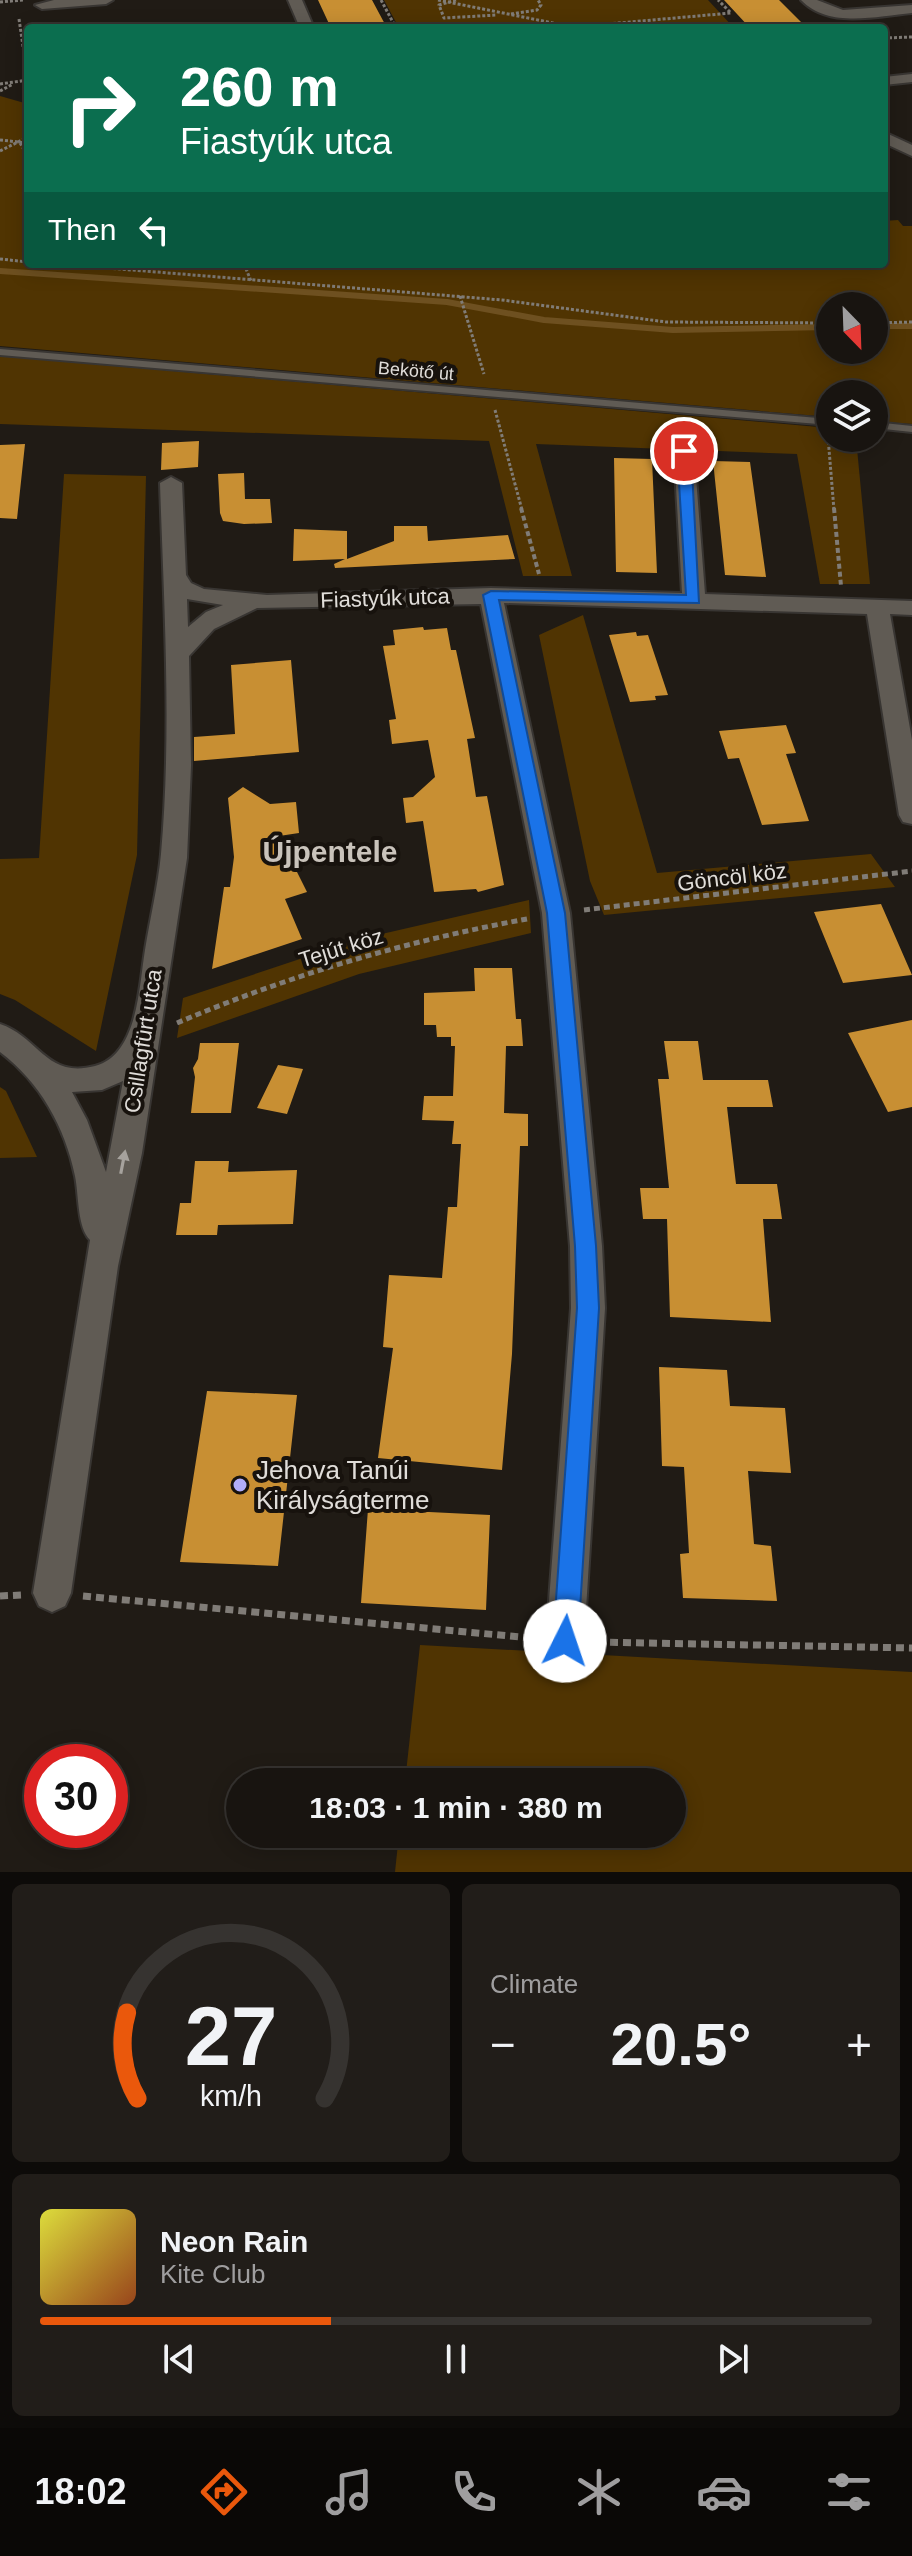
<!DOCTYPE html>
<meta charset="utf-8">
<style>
:root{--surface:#181410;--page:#211d19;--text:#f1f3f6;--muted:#9f9e9f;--line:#363330;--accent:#ea580c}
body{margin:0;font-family:Helvetica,sans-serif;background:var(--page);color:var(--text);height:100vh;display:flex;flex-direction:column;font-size:30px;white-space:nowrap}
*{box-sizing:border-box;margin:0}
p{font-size:26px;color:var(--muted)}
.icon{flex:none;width:44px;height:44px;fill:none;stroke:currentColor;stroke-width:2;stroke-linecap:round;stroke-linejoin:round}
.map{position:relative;height:1872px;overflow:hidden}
.panel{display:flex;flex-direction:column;gap:12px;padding:12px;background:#0d0b09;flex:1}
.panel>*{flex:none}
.hud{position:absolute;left:24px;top:24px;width:864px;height:244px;border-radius:8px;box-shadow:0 4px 20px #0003,0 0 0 2px var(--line);background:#0b6e4f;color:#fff;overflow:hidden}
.needle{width:52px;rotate:157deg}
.tools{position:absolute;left:816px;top:292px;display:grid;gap:16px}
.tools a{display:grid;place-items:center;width:72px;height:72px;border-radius:50%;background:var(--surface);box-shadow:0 4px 20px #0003,0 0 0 2px var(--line);font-size:40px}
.speed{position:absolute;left:24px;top:1744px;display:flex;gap:16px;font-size:40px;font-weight:700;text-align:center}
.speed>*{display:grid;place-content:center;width:104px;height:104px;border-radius:50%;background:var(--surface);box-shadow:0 4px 20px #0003,0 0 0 2px var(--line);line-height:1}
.speed .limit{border:12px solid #d22;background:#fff;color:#111}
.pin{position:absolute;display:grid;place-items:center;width:68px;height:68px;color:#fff;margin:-34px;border:4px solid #fff;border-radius:50%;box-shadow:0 2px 8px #0007}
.me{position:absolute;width:88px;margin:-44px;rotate:4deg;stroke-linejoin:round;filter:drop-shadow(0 0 6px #0008)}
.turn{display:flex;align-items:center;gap:28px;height:168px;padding:0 24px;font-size:36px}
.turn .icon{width:104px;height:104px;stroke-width:2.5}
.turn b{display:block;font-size:56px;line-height:68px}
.then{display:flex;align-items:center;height:76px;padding:0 24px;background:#0003;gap:16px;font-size:30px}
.big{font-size:60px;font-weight:700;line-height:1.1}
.panel .card{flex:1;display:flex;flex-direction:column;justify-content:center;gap:12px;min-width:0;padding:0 28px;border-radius:12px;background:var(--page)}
.panel .dial{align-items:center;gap:0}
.dial svg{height:208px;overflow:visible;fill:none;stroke:var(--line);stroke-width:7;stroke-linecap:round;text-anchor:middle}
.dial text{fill:var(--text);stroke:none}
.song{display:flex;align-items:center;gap:24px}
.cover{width:96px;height:96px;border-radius:12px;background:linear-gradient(135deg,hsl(60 70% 55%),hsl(20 70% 35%))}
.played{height:8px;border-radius:4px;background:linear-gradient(90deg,var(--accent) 35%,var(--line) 35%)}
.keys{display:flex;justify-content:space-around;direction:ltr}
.heat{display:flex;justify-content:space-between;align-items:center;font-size:44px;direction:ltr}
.panel .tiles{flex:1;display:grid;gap:12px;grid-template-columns:1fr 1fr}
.card:last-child{grid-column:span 2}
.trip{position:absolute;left:226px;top:1768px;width:460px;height:80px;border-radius:40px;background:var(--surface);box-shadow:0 4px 20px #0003,0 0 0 2px var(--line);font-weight:700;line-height:80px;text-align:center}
.tabs{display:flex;height:128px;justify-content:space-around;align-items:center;background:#0a0806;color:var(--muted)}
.tabs .icon{width:56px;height:56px}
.tabs .selected{color:var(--accent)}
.tabs b{font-size:36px;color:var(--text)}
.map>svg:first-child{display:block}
</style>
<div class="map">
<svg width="912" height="1872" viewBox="0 0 912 1872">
<rect width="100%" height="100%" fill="#201b15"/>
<path fill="#503402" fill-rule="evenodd" d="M384 0H708L734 28H399Z
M0 96 28 104V264H884V221L898 220 903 226H912V424L874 421V394H830V417L0 346ZM830 306H874V350H830Z
M0 356 830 428V438H856L870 584H820L797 454 536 444 572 576H523L489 441 0 424Z
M64 474 146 476 137 855 96 1051 15 1000 0 994V859L39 858Z
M583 615 657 873 871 854 895 887 604 915 590 881 539 635Z
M529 900 531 933 359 974 177 1038 183 998 360 939Z
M0 1087 6 1091 37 1157 0 1158Z
M420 1645 912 1672V1872H395L399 1834H672V1782H405Z"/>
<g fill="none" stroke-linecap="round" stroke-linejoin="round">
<path stroke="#6e5020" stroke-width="6" d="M0 271 447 302 544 320 673 330 830 327
M874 326H912"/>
</g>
<path fill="#c88f33" d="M318 0H372L387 28H331Z
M724 0H779L807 28H750Z
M199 441 198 467 161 470 162 443Z
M25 444 17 519 0 518V445Z
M614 458 652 459 657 573 616 572Z
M713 461 750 462 766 577 725 575Z
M244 473 245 499H270L272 523 244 524 223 521 220 513 218 474Z
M394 526H427L428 541 508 535 515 559 335 568 334 564 345 559 293 561 294 529 347 531V559L394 541Z
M423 627 424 630 447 628 451 650H456L475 738 467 739 476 797 487 796 504 885 478 892 476 889 434 892 423 821 406 823 403 798 413 797 435 777 428 740 392 744 389 720 396 719 383 646 395 645 393 630Z
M636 632 637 636 648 635 668 695 655 696 656 700 630 702 609 635Z
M291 660 299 752 194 761V737L235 734 231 665Z
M786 725 796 753 786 754 809 821 762 825 739 758 728 759 719 731Z
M243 787 270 804 296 802 299 833 279 836 307 892 285 899 302 939 212 969 224 887H230L234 857 228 798Z
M881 904 912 975 843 983 814 912Z
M474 968H512L516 1019H521L523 1046H506L504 1113 528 1114V1146H520L512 1354 502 1470 378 1458 393 1348 383 1347 389 1275 442 1278 448 1207H457L461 1144H452L454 1121 422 1120 424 1096H453L455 1046H451V1037H437L436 1025H424V993L475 991Z
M912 1020V1107L888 1112 848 1033Z
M664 1041H698L703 1080H768L773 1107H727L736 1184H777L782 1219H763L771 1322 670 1317 667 1219H643L640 1188H669L658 1079H669Z
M200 1043H239L231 1113H191L195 1077 193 1068 198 1059Z
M278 1065 303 1069 287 1114 257 1108Z
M195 1161H229L228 1172 297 1170 293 1224 218 1225 217 1235H176L180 1203H191Z
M659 1367 727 1370 730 1406 785 1408 791 1473 748 1471 754 1544 771 1546 777 1601 683 1598 680 1554 689 1553 684 1467 662 1466Z
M207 1391 297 1395 278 1566 180 1562Z
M368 1509 490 1515 486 1610 361 1603Z"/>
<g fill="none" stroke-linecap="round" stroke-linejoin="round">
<defs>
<path id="lane" d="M0 349 830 419V425L0 355Z
M874 422 912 426V432L874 428Z"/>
<path id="street" d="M113 0 106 4 42 9 35 5 54 0Z
M288 0H302L314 28H300Z
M801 0H817L843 10 912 5V13C877 16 829 29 801 0Z
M912 74V82L884 85V77Z
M884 132 912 145V156L884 143Z
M684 445 694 451 705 594 912 601V615L890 614 912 740V824L903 822 899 815 867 614 504 603 570 913 602 1246 605 1308 584 1641 579 1655 565 1660 551 1655 546 1641 571 1308 570 1246 542 913 481 604 257 608 214 629 189 656 191 765 187 858 142 1153 118 1266 71 1593 65 1606 52 1612 39 1606 33 1593 90 1240C77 1227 79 1195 75 1176 65 1127 40 1082 0 1052V1024C39 1037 46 1079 95 1066 138 1055 139 986 145 950 150 918 158 886 161 854 172 730 164 607 160 483L171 477 182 483 186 575 191 583 204 589 267 595 491 588 682 593 674 451ZM187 599 223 605 206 612 188 627ZM123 1081 106 1172 87 1120 72 1092 102 1090Z"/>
</defs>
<use href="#lane" stroke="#383532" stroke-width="4"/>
<use href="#street" stroke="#383532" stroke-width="4"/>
<path stroke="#807c77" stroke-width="3" stroke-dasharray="3 2" stroke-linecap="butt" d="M381 0 396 28
M438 0 568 26
M456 0 439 5 444 18 497 15
M0 2 23 0
M511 14 537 10 541 5 538 0
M19 19 28 80
M563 28 731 13 718 0
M884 38 912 37
M0 84 28 80
M0 91 13 84
M0 140 28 143
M20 143 28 156
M0 151 28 137
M0 259 28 262
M58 264 502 300 666 322 830 323
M244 264 251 281
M460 296 484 374
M874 323 912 322
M495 410 522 510
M828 437 834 510"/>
<path stroke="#807c77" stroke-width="4" stroke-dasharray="5 3" stroke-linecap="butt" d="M521 508 539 574
M834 508 841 586"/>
<path stroke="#807c77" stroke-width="5" stroke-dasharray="6 4" stroke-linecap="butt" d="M584 910 912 871
M177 1023C290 975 406 941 527 919"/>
<path stroke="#807c77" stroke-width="7" stroke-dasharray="8 5" stroke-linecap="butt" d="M0 1596 21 1595
M83 1596 531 1638
M597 1642 912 1648"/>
<use href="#lane" fill="#605b54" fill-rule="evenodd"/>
<use href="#street" fill="#605b54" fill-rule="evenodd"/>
</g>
<defs><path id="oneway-solid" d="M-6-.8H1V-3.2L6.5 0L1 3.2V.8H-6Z" transform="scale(2)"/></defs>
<use fill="#a6a29d" href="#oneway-solid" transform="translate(123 1162) rotate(-79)"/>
<path fill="#1a73e8" stroke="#114b97" stroke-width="2" d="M684 447 691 451 699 603 499 600 565 913 596 1246 599 1308 578 1641 574 1650 565 1654 556 1650 553 1641 577 1308 575 1246 547 913 483 595 491 591 686 595 677 451Z"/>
<circle fill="#b1adfa" stroke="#17120d" stroke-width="3" cx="240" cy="1485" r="8"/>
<g text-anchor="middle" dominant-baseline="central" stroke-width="8" stroke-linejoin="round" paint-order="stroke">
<g font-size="18" fill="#e0ddd9" stroke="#17120d">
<text transform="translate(416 371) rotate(5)">Bekötő út</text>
</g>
<g font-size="22" fill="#e0ddd9" stroke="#17120d">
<text transform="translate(385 598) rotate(-2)">Fiastyúk utca</text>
<text transform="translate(732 877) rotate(-7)">Göncöl köz</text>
<text transform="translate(341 948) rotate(-17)">Tejút köz</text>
<text transform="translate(143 1041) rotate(-81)">Csillagfürt utca</text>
</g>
<g font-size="26" fill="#e0ddd9" stroke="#17120d" text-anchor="start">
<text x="256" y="1470">Jehova Tanúi<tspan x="256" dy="30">Királyságterme</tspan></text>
</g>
<g font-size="30" font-weight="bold" fill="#c9c3bb" stroke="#17120d">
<text x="330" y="851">Újpentele</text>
</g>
</g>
</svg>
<div class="tools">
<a><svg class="needle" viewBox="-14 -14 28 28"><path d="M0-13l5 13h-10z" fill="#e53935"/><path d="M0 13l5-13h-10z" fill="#9f9e9f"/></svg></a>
<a><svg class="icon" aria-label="layers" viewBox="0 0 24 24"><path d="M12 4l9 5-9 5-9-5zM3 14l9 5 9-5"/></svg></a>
</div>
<div class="speed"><div class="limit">30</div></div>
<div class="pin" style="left:684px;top:451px;background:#d93025"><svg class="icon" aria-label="arrive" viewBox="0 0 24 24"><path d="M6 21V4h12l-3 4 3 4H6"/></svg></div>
<svg class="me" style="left:565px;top:1641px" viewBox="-20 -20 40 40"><circle r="19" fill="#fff"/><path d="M0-13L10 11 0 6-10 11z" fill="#1a73e8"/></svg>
<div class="trip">18:03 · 1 min · 380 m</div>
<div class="hud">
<div class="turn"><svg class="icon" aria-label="right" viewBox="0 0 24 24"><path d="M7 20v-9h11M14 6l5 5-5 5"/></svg><div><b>260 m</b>Fiastyúk utca</div></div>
<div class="then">Then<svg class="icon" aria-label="left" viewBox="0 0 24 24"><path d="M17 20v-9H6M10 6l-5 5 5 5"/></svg></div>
</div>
</div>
<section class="panel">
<div class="tiles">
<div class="card dial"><svg viewBox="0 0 100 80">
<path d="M14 69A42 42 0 1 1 86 69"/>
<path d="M14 69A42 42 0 0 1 10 36" stroke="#ea580c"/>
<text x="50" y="56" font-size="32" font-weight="700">27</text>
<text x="50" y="72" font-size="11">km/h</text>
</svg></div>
<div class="card"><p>Climate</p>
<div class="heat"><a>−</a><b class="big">20.5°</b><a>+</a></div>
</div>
<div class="card">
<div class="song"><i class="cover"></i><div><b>Neon Rain</b><p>Kite Club</p></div></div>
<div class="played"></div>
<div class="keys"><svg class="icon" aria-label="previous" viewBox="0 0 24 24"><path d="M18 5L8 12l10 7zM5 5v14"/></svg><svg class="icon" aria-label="pause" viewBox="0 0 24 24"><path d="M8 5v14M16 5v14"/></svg><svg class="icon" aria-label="next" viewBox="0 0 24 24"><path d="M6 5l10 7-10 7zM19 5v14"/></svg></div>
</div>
</div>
</section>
<nav class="tabs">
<b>18:02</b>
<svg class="icon selected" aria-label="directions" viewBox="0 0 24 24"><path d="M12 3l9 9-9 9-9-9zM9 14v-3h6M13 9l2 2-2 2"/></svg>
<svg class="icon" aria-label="music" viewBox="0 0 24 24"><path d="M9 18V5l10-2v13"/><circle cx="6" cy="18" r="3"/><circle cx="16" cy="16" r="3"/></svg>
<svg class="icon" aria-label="phone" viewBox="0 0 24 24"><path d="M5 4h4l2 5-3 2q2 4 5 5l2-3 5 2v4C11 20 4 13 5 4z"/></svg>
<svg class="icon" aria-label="climate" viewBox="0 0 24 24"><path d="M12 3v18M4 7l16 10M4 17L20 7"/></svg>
<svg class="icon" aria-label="car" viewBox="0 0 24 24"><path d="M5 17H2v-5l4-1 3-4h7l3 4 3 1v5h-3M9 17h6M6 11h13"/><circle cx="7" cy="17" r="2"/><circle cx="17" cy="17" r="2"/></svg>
<svg class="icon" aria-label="filters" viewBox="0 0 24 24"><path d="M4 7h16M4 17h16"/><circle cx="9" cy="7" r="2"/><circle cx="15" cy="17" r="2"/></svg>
</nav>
